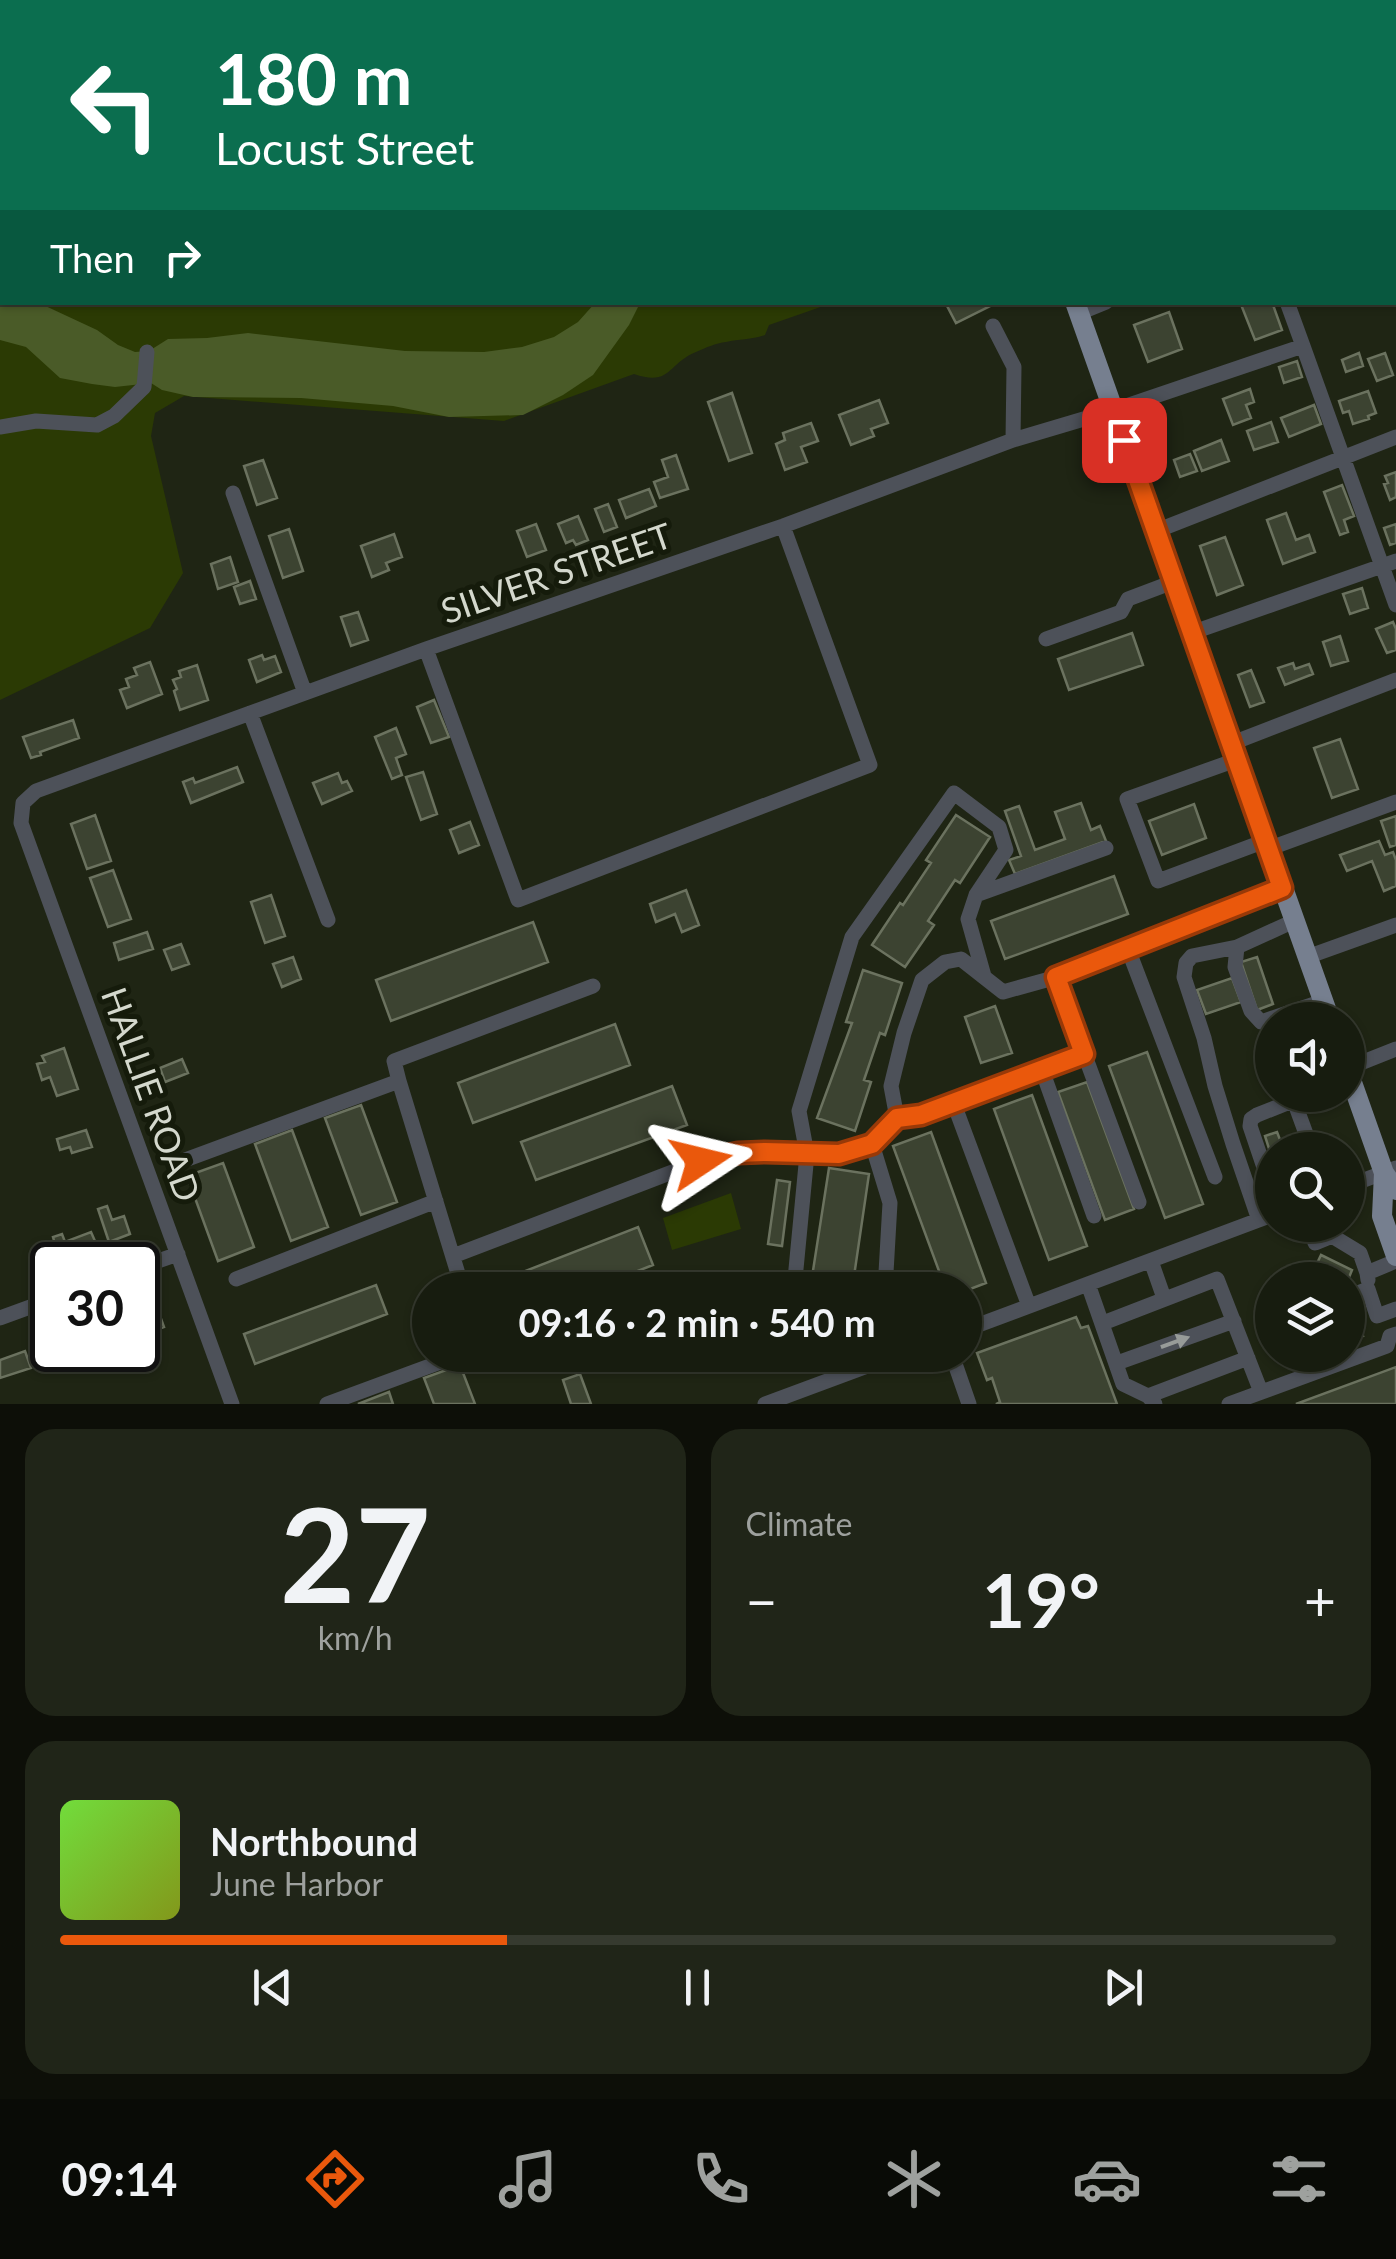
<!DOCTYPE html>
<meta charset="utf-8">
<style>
:root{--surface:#171c0f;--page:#202518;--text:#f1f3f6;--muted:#9ea19e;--line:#363a2f;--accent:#ea580c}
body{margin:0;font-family:Lato,sans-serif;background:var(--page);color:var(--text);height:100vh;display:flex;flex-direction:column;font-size:38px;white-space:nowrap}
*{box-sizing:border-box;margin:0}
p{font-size:32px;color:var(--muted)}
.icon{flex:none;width:55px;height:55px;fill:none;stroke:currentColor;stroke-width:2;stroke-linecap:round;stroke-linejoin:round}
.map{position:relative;height:1404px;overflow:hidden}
.drawer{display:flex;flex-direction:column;gap:25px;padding:25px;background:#0d0f08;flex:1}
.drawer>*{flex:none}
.top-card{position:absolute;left:0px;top:0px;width:1398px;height:305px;box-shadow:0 2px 8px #0004,0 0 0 2px var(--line);background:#0b6e4f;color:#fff;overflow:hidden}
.buttons{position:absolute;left:1255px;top:1002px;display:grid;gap:20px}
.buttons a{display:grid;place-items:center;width:110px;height:110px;border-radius:50%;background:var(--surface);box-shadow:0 2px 8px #0004,0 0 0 2px var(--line);font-size:50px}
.speed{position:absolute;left:30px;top:1242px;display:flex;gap:20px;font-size:50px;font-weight:700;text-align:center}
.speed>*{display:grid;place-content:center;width:130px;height:130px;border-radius:50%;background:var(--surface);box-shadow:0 2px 8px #0004,0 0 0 2px var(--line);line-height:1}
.speed .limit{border:5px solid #111;border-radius:15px;background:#fff;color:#111}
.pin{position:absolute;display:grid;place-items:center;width:85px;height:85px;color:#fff;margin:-42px;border-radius:20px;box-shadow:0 5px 15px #0006}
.me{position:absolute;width:110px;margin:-55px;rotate:80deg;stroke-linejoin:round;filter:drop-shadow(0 0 8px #0008)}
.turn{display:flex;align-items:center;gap:35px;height:210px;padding:0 50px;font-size:45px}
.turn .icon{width:130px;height:130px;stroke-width:2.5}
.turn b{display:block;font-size:70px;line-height:85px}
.then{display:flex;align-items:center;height:95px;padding:0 50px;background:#0003;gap:20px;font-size:38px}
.big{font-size:75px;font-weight:700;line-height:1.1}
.drawer .card{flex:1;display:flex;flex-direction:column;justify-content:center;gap:15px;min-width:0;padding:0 35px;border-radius:30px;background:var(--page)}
.drawer .dial{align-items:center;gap:0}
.dial b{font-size:130px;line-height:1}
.song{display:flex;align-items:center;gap:30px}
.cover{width:120px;height:120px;border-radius:15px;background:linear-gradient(135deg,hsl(100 70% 55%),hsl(70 70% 35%))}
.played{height:10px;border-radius:5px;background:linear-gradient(90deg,var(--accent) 35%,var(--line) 35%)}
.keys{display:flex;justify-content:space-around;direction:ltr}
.heat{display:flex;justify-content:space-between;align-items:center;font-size:55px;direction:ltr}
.drawer .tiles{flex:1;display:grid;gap:25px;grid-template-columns:1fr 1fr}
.card:last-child{grid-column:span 2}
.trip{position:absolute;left:412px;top:1272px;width:570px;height:100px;border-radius:50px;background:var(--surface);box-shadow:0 2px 8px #0004,0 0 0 2px var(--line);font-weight:700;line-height:100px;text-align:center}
.tab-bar{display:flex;height:160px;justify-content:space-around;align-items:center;background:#090b06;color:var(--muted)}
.tab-bar .icon{width:70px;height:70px}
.tab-bar .active{color:var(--accent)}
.tab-bar b{font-size:45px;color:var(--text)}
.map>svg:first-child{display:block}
</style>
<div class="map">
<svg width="1396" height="1404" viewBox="0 0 1396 1404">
<rect width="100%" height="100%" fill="#1f2514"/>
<path fill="#2b3a04" d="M0 0H938L939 2H2V302L832 303 769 325 765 335C752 340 739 339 726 342 716 343 705 348 696 352 668 363 671 387 634 374L504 421 184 396 155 413 151 436 183 573 150 628 0 700Z
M731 1193 741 1229 672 1250 663 1218Z"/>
<path fill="#4a5b28" d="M0 276 2 278V302L39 303 97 330 118 345 135 352 149 351 168 339 207 338 248 333 405 351 484 352 522 347 554 337 578 322 595 303H640L629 325 593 375 563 395 523 415 449 417 393 406 301 398 193 397 162 390 151 383 115 387 92 384 60 378 26 347 0 340Z"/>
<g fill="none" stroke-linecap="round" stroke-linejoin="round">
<path stroke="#4a5b28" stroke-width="5" d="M1279 0 1282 2
M1182 2 1183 0
M1338 2 1341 0"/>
</g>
<path fill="#3c4331" stroke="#6b725f" stroke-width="2.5" d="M945 302H991L992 305 956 323Z
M1240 302H1272L1282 330 1255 340Z
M1169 312 1182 349 1148 362 1134 325Z
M1359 353 1363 366 1346 372 1342 360Z
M1385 353 1393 375 1377 381 1368 359Z
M1297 361 1302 377 1284 383 1279 367Z
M1250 389 1254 402 1246 405 1251 418 1233 425 1223 399Z
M1368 391 1376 413 1368 416 1369 419 1353 424 1349 411 1343 413 1339 401Z
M732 393 752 453 729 461 708 402Z
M879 400 888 423 871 429 874 436 851 445 839 415Z
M1314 405 1321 424 1289 437 1281 418Z
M1271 422 1278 442 1254 450 1247 431Z
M811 423 818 441 801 447 807 462 785 470 776 444 785 440 783 433Z
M1221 440 1229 461 1202 471 1194 451Z
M1190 454 1197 471 1180 477 1174 460Z
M676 455 688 489 660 498 654 482 668 477 662 460Z
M263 460 277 498 257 505 244 466Z
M1396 472V497L1390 500 1384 484 1388 483 1385 476Z
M1342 485 1354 516 1344 520 1348 532 1340 535 1324 492Z
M649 489 656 506 626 518 619 500Z
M608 504 617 527 604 532 595 509Z
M1286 513 1296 540 1309 535 1315 552 1283 564 1267 520Z
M578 516 588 540 576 545 573 540 566 543 558 524Z
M536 524 546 550 527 557 517 531Z
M1396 524V543L1390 545 1384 528Z
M289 529 303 571 283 578 269 536Z
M394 534 402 557 386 563 389 570 372 577 361 546Z
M1225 537 1243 585 1217 595 1200 546Z
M230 557 238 582 218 589 211 564Z
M250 581 256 599 240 604 234 587Z
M1362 588 1368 608 1350 614 1343 594Z
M358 612 368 640 351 646 341 617Z
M1393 622 1396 629V650L1387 653 1376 629Z
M1132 633 1143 665 1069 690 1058 659Z
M1340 636 1348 661 1331 666 1323 642Z
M262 655 264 660 275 656 281 672 257 682 249 660Z
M150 662 162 694 127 708 120 690 129 687 126 679 137 675 134 668Z
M1293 663 1295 669 1309 664 1313 674 1285 685 1278 668Z
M197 665 208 700 180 710 174 691 177 689 173 680 181 677 179 671Z
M1251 670 1264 702 1250 707 1238 675Z
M434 700 449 737 431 743 417 707Z
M73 720 79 738 40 752 41 755 31 758 23 737Z
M396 728 406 754 396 758 402 775 392 779 375 737Z
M1340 739 1358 789 1332 798 1314 748Z
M237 767 243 782 191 803 183 782 193 778 195 783Z
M423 772 437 814 421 820 406 777Z
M338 773 342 783 347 781 352 791 322 804 313 783Z
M1081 803 1091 830 1100 826 1106 841 1015 874 1009 860 1021 856 1005 811 1019 806 1035 850 1065 839 1055 812Z
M1194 804 1206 838 1162 855 1149 821Z
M95 815 111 861 87 869 71 824Z
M956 815 990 837 960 883 955 880 928 921 934 925 905 967 872 945 900 903 903 905 931 863 926 860Z
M1396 816V845L1390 847 1381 821Z
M470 822 479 845 459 853 450 830Z
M1379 841 1385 855 1393 852 1396 860V886L1384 891 1372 861 1347 871 1340 855Z
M113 870 131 919 108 927 90 878Z
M1114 876 1128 914 1005 959 991 921Z
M686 890 699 925 682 932 675 914 656 922 650 904Z
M271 895 285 936 265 943 251 902Z
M533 922 548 962 391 1021 376 980Z
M147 932 153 949 119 960 114 943Z
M181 944 189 964 172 970 164 950Z
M293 957 301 979 282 987 273 964Z
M1257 957 1273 1004 1257 1010 1241 962Z
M863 970 902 983 885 1035 880 1033 864 1080 871 1082 855 1131 817 1118 852 1023 846 1022Z
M1232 978 1241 1002 1206 1014 1197 990Z
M995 1006 1012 1053 981 1063 965 1017Z
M615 1024 630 1065 473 1123 458 1083Z
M64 1048 78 1089 57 1096 50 1077 42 1080 37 1064 45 1062 42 1056Z
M1147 1052 1203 1204 1165 1218 1109 1066Z
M182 1059 188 1073 165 1082 160 1068Z
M1087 1082 1134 1209 1105 1220 1058 1092Z
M672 1086 687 1125 536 1180 521 1142Z
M1032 1095 1087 1246 1049 1260 994 1109Z
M361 1105 397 1202 361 1215 325 1118Z
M86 1130 92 1147 72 1153 70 1147 60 1150 57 1139Z
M292 1130 328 1227 291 1241 255 1144Z
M931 1132 986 1283 965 1291 946 1290 893 1146Z
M1277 1132 1284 1150H1272V1158L1265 1136Z
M223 1163 254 1247 218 1261 187 1176Z
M829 1168 869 1174 852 1290H810Z
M777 1180 790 1182 782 1246 768 1244Z
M107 1206 112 1220 124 1216 130 1234 109 1242 98 1209Z
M638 1227 653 1265 589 1290H488L487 1286Z
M91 1232 98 1248 50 1265 44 1248 55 1244 53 1237 62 1234 65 1242Z
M1321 1255 1352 1270 1348 1280H1320L1311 1276Z
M376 1285 387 1314 255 1364 244 1334Z
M155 1302 164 1327 148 1333 139 1307Z
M1353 1309 1363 1336 1348 1341V1311Z
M1076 1317 1081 1328 1088 1326 1117 1404H996L1000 1402 992 1378 987 1380 977 1353Z
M58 1350H82L85 1358 45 1372 40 1358Z
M25 1351 31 1368 0 1378V1360Z
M460 1365 475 1404H434L424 1378Z
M1396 1367V1403L1394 1404H1296Z
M580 1374 591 1404H571L563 1380Z
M389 1392 393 1404H358Z"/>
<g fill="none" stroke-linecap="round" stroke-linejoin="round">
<path stroke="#4d5159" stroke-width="15" d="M912 0 913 2
M947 2 954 0
M1395 193 1396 192
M1079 313 1106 302
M993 326 1014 367 1013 440
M1303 346 1396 605
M0 427 36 421 97 425 114 416 144 387 147 352
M233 493 305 693
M1156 531 1396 437
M1191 633 1396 561
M1046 639 1121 612 1128 599 1173 582
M426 649 518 900 870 765 783 526
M250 713 328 920
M1230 744 1396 680
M1236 760 1127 799 1158 881 1265 841
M1268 849 1396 802
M976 895 1106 848
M1294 921 1237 947 1235 967 1251 1011 1261 1022 1323 1001
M1237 947 1192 956 1186 963 1184 977 1204 1038 1215 1086 1233 1144 1259 1220
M1128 949 1215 1177
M1307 957 1396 925
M1084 1053 1139 1202
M1348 1068 1396 1049
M1042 1070 1094 1216
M399 1081 463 1290
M1294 1101 1309 1142V1150
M954 1104 1029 1306
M897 1118 891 1086 904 1033 922 980 945 962 961 959 1003 992 1057 977
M872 1144 890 1203 885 1290
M185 1160 399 1081 394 1061 593 986
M1348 1186 1396 1168
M1272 1191 1250 1126 1251 1119 1257 1115 1307 1095
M1309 1225 1315 1243 1332 1236 1360 1253 1367 1273
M453 1256 701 1161 738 1153 765 1152 839 1154 872 1144 897 1118 921 1115 1084 1053 1057 977 1283 888
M1151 1261 1164 1298
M138 1268 178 1254
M236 1279 436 1201
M1368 1280 1367 1273 1396 1261
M1088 1284 1123 1384 1148 1396 1155 1404
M794 1290 807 1154 799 1111 852 937 954 793 999 827 1006 850 976 895 968 919 984 976
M1348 1297 1368 1289 1377 1316 1396 1309
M0 1318 52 1299
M1103 1323 1217 1279 1261 1392
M965 1330 1272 1215
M952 1355 969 1404
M1117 1363 1234 1321
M1148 1396 1248 1358
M232 1404 21 823 23 803 36 791 426 649 783 526 1013 440 1114 410 1303 346 1287 302
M327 1404 446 1360 450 1355
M765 1404 897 1355
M1229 1404 1387 1346 1390 1336 1396 1334"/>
<path stroke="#767f8f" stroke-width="20" d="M967 0 968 2
M1075 302 1330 1020
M1348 1071 1384 1173 1396 1190
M1384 1173 1382 1216 1396 1256"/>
</g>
<defs><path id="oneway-solid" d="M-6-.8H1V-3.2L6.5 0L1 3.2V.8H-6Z" transform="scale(2.5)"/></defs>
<use fill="#979b99" href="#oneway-solid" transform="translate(1175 1342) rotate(-20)"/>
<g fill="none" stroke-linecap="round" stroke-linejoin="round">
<defs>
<path id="route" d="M701 1161 738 1153 765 1152 839 1154 872 1144 897 1118 921 1115 1084 1054 1056 977 1282 888 1124 440"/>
</defs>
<use href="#route" stroke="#983908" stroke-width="25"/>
<use href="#route" stroke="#ea580c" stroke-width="18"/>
</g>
<g text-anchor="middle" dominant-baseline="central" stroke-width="10" stroke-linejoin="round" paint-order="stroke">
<g font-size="35" fill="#d4d8cd" stroke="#151b0b">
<text transform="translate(556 572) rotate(-19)">SILVER STREET</text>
<text transform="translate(152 1094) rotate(70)">HALLIE ROAD</text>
</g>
</g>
</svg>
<div class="buttons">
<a><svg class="icon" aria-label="sound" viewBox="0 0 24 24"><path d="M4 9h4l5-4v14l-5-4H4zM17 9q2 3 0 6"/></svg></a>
<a><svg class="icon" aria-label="search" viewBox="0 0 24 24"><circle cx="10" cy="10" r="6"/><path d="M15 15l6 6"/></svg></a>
<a><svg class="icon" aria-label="layers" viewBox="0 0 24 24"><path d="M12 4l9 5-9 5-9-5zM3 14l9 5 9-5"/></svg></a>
</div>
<div class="speed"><div class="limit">30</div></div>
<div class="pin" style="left:1124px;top:440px;background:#d93025"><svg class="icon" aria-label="arrive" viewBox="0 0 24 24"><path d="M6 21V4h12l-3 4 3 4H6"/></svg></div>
<svg class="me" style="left:701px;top:1161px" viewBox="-20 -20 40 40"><path d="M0-17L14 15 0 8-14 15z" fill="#ea580c" stroke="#fff" stroke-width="4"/></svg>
<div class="trip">09:16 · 2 min · 540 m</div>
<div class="top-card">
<div class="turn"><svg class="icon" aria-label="left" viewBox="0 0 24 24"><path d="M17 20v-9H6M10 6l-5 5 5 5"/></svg><div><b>180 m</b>Locust Street</div></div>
<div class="then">Then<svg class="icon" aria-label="right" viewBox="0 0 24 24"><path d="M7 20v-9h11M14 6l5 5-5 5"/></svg></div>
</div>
</div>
<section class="drawer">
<div class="tiles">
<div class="card dial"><b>27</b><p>km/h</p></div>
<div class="card"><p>Climate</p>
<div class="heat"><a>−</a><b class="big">19°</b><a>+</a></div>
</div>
<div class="card">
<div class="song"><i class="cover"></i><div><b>Northbound</b><p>June Harbor</p></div></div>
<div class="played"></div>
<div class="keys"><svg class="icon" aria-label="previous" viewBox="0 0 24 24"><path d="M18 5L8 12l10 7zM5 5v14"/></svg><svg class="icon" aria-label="pause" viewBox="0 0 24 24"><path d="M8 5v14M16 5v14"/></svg><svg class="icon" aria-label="next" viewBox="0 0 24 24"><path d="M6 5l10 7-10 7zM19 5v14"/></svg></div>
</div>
</div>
</section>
<nav class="tab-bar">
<b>09:14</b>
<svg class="icon active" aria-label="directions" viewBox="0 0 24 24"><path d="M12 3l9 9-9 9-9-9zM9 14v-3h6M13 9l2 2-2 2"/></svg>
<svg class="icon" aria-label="music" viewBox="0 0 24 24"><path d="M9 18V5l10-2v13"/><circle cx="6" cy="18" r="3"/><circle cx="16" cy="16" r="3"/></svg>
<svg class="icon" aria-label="phone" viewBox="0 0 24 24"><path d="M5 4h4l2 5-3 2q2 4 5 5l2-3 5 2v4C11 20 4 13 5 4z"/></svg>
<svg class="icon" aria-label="climate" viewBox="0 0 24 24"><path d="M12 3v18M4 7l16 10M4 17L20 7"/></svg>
<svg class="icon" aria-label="car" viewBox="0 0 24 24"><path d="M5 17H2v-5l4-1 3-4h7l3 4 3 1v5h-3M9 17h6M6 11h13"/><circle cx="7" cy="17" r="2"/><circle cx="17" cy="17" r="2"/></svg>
<svg class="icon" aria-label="filters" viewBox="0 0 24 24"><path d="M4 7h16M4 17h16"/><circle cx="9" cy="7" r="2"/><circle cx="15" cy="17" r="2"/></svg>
</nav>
